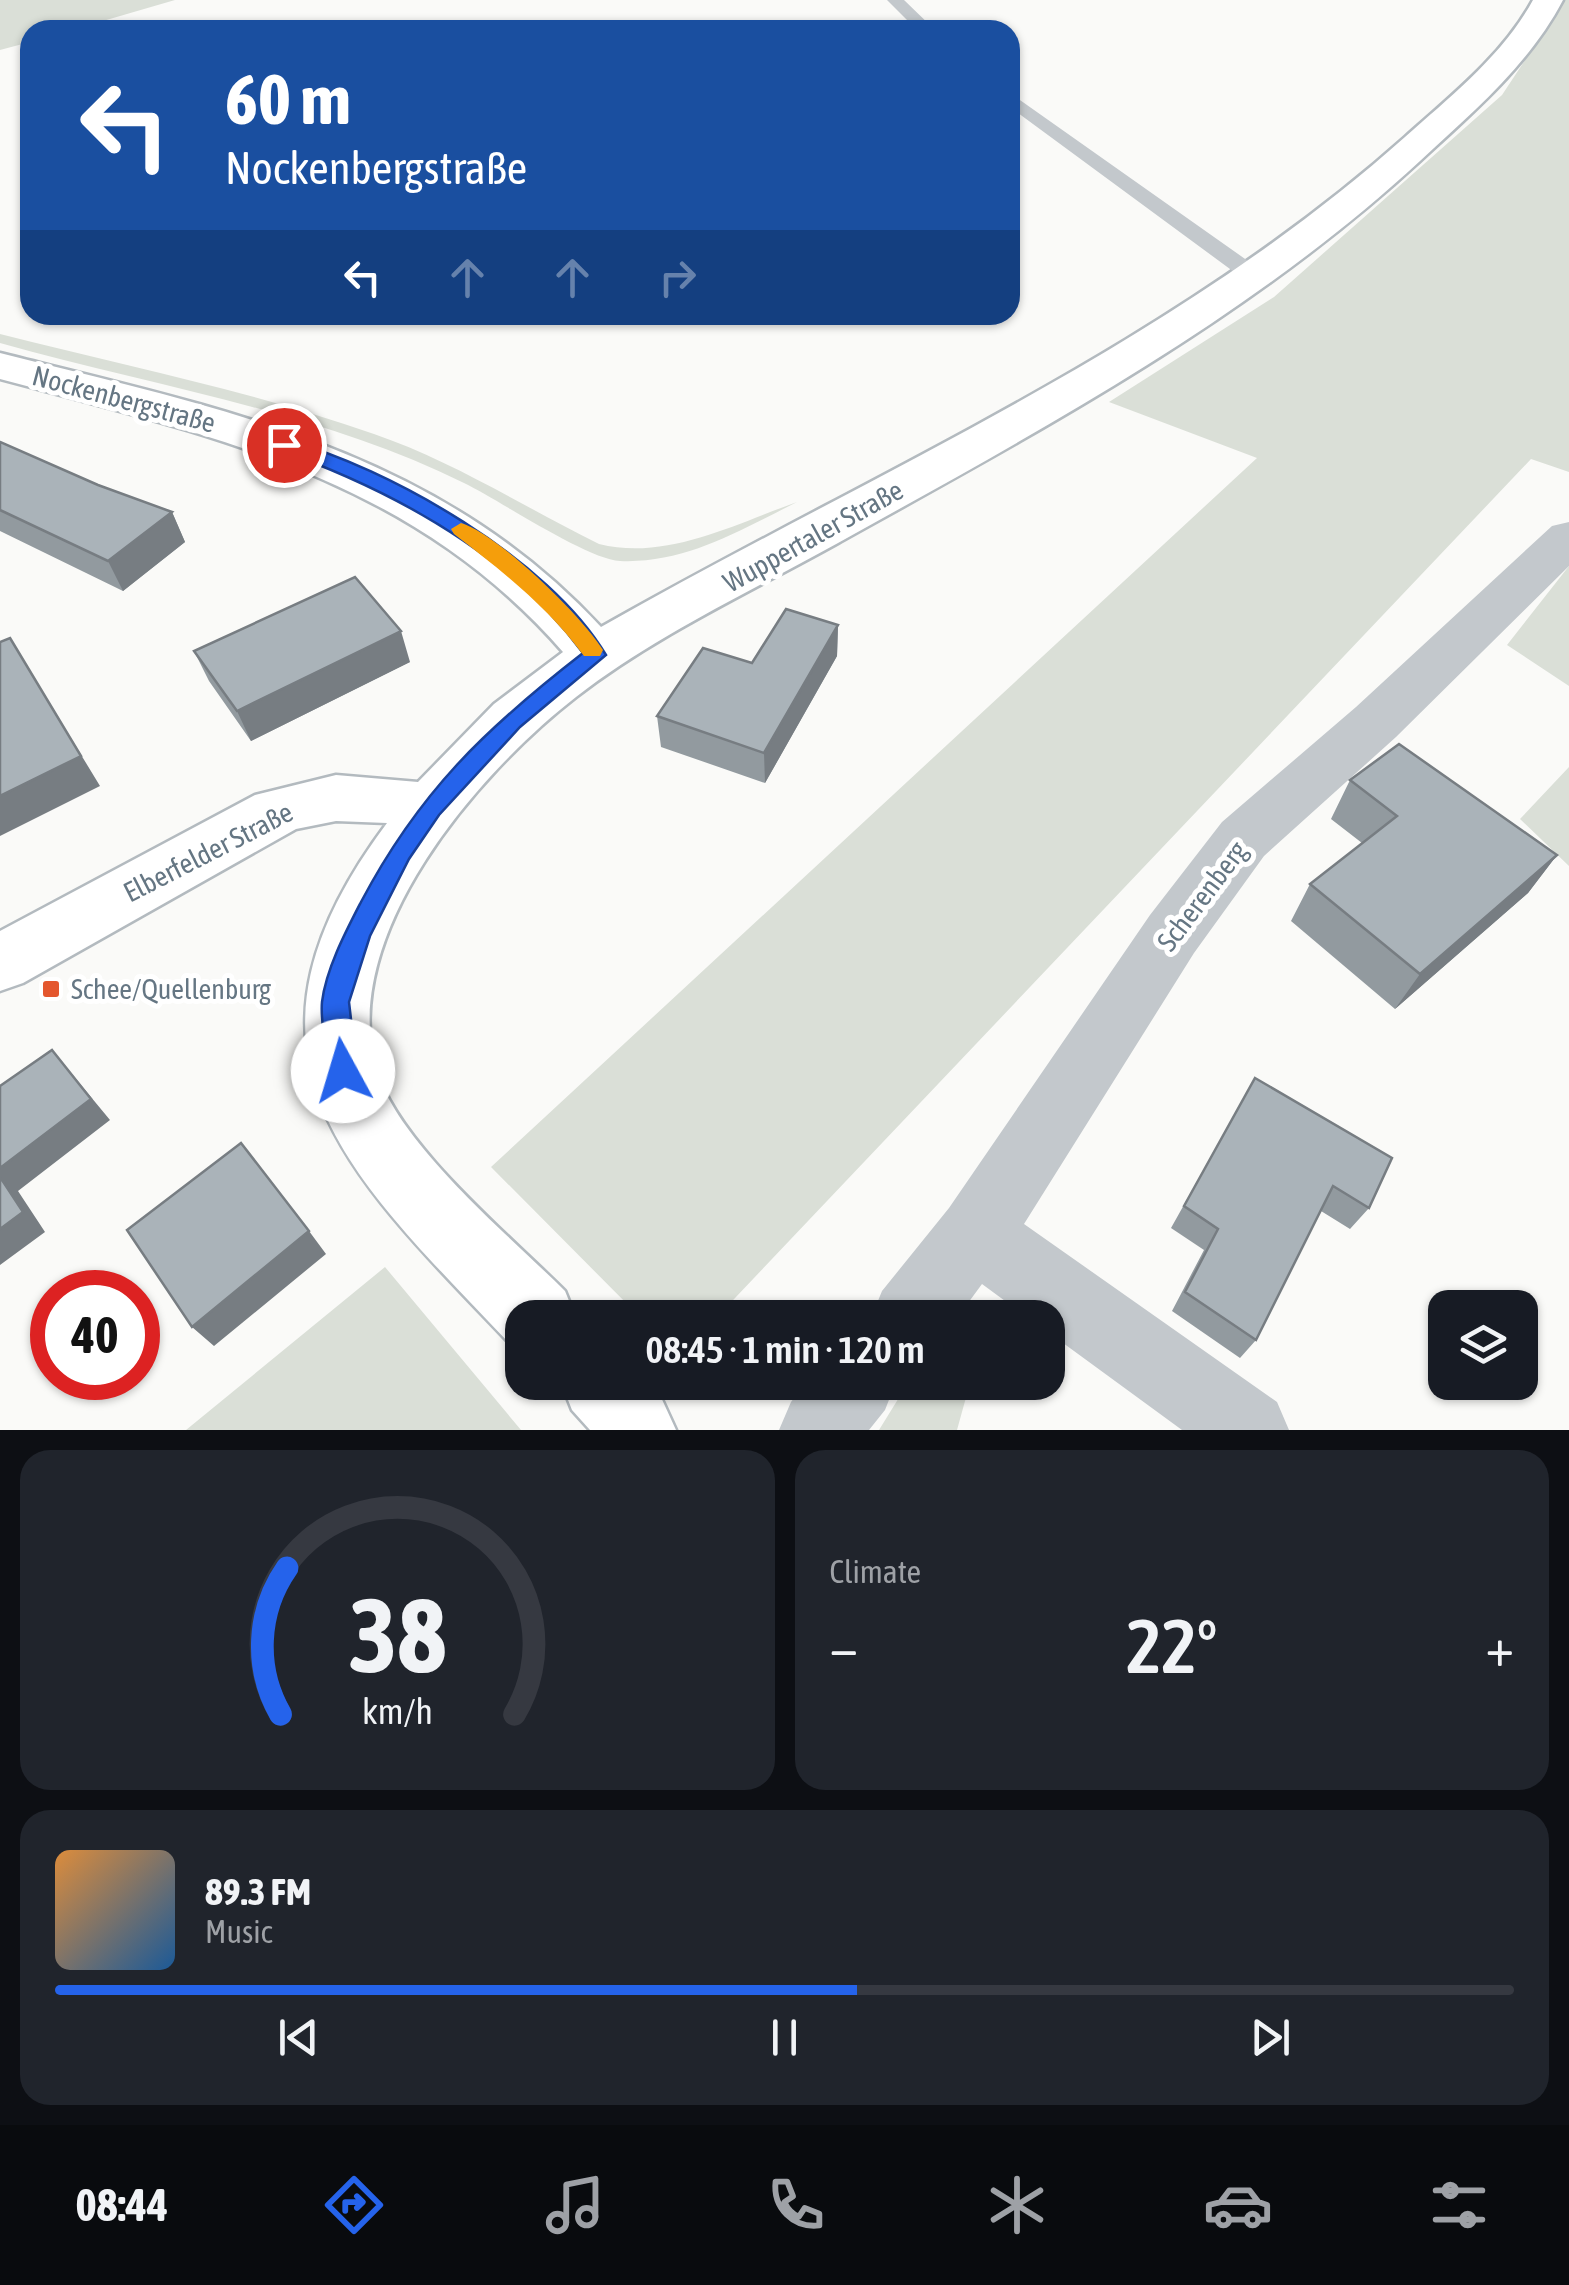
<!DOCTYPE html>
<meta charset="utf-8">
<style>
:root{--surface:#171b24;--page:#20242c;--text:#f1f3f6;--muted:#9ea1a6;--line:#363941;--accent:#2563eb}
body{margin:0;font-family:"Asap Condensed",sans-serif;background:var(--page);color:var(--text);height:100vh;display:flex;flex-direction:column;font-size:38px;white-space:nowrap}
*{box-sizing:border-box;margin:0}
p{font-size:32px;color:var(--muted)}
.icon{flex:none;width:55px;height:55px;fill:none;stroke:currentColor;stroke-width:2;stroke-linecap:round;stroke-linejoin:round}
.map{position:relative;height:1430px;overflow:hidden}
.drawer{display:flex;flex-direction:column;gap:20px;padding:20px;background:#0d0f14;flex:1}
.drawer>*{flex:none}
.hud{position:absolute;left:20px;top:20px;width:1000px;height:305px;border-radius:30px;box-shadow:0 2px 8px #0004;background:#1a4fa0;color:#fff;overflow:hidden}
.controls{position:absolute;left:1428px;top:1290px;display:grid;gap:20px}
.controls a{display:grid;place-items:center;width:110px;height:110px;border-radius:20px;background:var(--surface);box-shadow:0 2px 8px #0004;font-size:50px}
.speed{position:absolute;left:30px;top:1270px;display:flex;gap:20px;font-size:50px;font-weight:700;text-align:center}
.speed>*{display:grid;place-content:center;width:130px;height:130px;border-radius:50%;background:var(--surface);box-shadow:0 2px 8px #0004;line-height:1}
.speed .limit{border:15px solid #d22;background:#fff;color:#111}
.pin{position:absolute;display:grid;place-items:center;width:85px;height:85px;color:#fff;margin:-42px;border:5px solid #fff;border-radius:50%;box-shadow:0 2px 10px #0007}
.me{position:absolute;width:110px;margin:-55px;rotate:354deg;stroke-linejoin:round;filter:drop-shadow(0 0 8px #0008)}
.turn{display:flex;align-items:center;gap:35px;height:210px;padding:0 40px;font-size:45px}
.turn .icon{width:130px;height:130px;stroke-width:2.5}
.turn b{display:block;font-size:70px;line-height:85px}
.lanes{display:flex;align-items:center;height:95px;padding:0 40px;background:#0003;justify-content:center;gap:50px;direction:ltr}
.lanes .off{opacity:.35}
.big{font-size:75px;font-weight:600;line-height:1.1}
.drawer .tile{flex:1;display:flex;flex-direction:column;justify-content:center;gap:15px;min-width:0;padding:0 35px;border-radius:30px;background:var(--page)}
.drawer .dial{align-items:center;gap:0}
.dial svg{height:260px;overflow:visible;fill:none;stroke:var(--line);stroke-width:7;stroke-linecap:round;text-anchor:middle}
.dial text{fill:var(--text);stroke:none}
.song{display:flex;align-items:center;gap:30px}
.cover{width:120px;height:120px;border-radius:15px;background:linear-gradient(135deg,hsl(30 70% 55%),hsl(210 70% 35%))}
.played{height:10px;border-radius:5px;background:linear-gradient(90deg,var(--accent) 55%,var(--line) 55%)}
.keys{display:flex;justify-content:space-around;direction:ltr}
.heat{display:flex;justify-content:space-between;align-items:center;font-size:55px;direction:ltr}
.drawer .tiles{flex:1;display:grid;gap:20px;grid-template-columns:1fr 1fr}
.tile:last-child{grid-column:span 2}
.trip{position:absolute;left:505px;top:1300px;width:560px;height:100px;border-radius:30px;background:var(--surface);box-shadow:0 2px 8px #0004;font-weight:600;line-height:100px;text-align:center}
.dock{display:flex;height:160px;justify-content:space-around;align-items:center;background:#090b0e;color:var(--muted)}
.dock .icon{width:70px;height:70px}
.dock .selected{color:var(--accent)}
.dock b{font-size:45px;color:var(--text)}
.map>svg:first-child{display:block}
</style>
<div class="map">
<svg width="1569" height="1430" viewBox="0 0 1569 1430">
<rect width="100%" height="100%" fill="#fafaf8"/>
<path fill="#dadfd7" d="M0 0H175L72 30H30V42L0 50Z
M1565 0H1569V472L1531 459 717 1317H640L491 1167 1257 458 1109 402 1274 297 1502 95Z
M0 334C125 366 252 391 374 434 453 461 524 507 599 544 666 561 735 524 797 502 741 530 685 564 620 561 586 559 501 501 464 483 318 411 156 387 0 343Z
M1569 566V686L1507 645Z
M1569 767V866L1520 819Z
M385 1267 521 1430H186Z
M908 1383H970L957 1430H879Z"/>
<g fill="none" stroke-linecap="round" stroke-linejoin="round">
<defs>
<path id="secondary" d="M1533 0H1563C1529 65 1473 112 1420 161 1249 319 1041 430 838 543 750 592 656 635 576 697 478 773 338 935 376 1068 396 1142 510 1236 565 1291L576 1318H522V1350L511 1345C348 1173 212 1057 387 823L336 821 296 829 23 983 0 991V931L255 795 336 775 418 782 494 704 563 652C411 478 214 436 0 379V353C224 409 438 451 601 627 875 471 1167 349 1405 137 1451 96 1503 55 1533 0Z
M561 1382H654L676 1430H590L572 1410Z"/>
</defs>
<use href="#secondary" stroke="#b3babf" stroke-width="5"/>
<path fill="#c3c8cc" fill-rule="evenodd" d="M887 0H904L935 30H917Z
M1010 93 1265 273V283H1249L1010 107Z"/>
<path fill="#c3c8cc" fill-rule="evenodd" d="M1569 522V566L1396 737 1264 856 1194 953 1024 1224 1277 1402 1289 1430H1182L1048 1332V1318H1028L982 1284 957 1318H871L882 1291 949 1208 1150 915 1222 822 1356 707 1552 526Z
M806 1382H896L885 1410 869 1430H779L791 1402Z"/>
<use href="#secondary" fill="#fff" fill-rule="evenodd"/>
</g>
<path fill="#929a9f" d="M0 442 98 485 172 512 185 542 123 591 0 531Z
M838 625 837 656 765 783 661 747 657 716 752 663Z
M194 651 410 662 251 741 209 681Z
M1350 780 1557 855 1528 893 1395 1009 1291 921 1310 884 1362 843 1331 819Z
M1255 1078 1369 1208 1350 1229 1321 1211 1256 1340 1240 1358 1172 1311 1204 1250 1171 1228Z"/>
<path fill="#777d82" d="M172 512 185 542 123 591 108 561Z
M838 625 837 656 765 783 764 753Z
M401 631 410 662 251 741 237 711Z
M10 638 100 786 0 836V796Z
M1557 855 1528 893 1395 1009 1420 974Z
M52 1050 110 1120 18 1191 45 1232 0 1265V1168Z
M309 1231 326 1254 214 1346 192 1327Z"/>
<path fill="#aab3b9" stroke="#777d82" stroke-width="2.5" d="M0 442 98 485 172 512 108 561 0 510Z
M355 577 401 631 237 711 194 651Z
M786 609 838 625 764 753 657 716 703 648 752 663Z
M10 638 81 756 0 796V642Z
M1399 744 1557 855 1420 974 1310 884 1397 816 1350 780Z
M52 1050 91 1099 0 1168V1086Z
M1255 1078 1392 1158 1369 1208 1333 1186 1256 1340 1185 1292 1218 1229 1184 1206Z
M241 1143 309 1231 192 1327 127 1230Z
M0 1177 23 1212 0 1229Z"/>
<path fill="#2563eb" stroke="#184099" stroke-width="2.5" d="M284 439C390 468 549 559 606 655L520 727 439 815 409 859 370 936 349 1002 357 1071 353 1080 343 1084 333 1080 329 1071C327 1049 320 1024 322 1002 326 969 346 931 361 902 419 792 485 729 583 653 509 553 392 490 277 449V441Z"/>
<path fill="#f59e0b" d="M461 523C498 534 582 616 603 650L600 656H584C548 607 502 571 454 534L451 529Z"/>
<rect fill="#e4572e" stroke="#fff" stroke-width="4" x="41" y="979" width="20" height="20" rx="5"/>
<g text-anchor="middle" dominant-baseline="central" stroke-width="10" stroke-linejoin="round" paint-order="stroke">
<g font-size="28" fill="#657683" stroke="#fff">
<text transform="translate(124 399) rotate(15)">Nockenbergstraße</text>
<text transform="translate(813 536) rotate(-29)">Wuppertaler Straße</text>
<text transform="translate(208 852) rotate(-27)">Elberfelder Straße</text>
<text transform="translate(1202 896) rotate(-53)">Scherenberg</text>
</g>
<g font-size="28" fill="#657683" stroke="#fff" text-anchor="start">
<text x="71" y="989">Schee/Quellenburg</text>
</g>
</g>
</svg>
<div class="controls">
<a><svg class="icon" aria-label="layers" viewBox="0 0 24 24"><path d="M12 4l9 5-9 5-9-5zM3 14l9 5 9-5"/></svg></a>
</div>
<div class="speed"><div class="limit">40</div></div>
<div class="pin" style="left:284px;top:445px;background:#d93025"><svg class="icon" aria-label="arrive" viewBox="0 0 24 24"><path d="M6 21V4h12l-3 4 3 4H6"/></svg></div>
<svg class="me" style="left:343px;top:1071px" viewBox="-20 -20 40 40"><circle r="19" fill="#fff"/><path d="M0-13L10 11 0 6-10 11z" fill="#2563eb"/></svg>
<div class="trip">08:45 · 1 min · 120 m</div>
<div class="hud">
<div class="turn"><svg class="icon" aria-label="left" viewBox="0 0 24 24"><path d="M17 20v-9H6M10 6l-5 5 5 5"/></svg><div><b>60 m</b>Nockenbergstraße</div></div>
<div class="lanes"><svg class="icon" aria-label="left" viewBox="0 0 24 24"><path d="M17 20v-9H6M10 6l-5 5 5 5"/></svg><svg class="icon off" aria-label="ahead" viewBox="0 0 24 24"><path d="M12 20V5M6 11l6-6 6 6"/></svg><svg class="icon off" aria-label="ahead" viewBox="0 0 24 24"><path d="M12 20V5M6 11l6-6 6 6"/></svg><svg class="icon off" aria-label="right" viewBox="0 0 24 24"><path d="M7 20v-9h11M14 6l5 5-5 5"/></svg></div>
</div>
</div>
<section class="drawer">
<div class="tiles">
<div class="tile dial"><svg viewBox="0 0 100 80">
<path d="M14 69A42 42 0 1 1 86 69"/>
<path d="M14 69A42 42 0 0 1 16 24" stroke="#2563eb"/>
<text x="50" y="56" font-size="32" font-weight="700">38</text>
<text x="50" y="72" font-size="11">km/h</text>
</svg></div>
<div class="tile"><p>Climate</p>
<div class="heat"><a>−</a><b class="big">22°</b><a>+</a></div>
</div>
<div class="tile">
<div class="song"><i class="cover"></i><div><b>89.3 FM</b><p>Music</p></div></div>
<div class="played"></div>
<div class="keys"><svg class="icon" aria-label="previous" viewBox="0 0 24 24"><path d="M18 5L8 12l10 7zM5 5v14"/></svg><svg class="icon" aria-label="pause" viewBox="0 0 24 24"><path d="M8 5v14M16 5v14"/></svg><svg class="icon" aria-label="next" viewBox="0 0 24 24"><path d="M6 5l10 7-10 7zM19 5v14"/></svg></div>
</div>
</div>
</section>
<nav class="dock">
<b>08:44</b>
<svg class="icon selected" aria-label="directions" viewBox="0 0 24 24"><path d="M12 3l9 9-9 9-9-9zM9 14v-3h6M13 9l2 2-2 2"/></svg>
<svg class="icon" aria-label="music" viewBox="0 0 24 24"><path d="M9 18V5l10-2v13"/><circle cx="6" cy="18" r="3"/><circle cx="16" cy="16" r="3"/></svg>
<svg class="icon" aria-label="phone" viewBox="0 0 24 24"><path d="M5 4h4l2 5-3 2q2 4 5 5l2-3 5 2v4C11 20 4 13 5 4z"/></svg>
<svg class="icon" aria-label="climate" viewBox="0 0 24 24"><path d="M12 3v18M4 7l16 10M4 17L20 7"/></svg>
<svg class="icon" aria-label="car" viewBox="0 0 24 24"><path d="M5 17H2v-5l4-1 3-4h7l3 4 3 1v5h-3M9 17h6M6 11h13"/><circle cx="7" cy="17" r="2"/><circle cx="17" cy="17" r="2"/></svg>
<svg class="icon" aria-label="filters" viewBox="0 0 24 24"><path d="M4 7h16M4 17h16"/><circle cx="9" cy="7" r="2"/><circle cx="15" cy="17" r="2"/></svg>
</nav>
